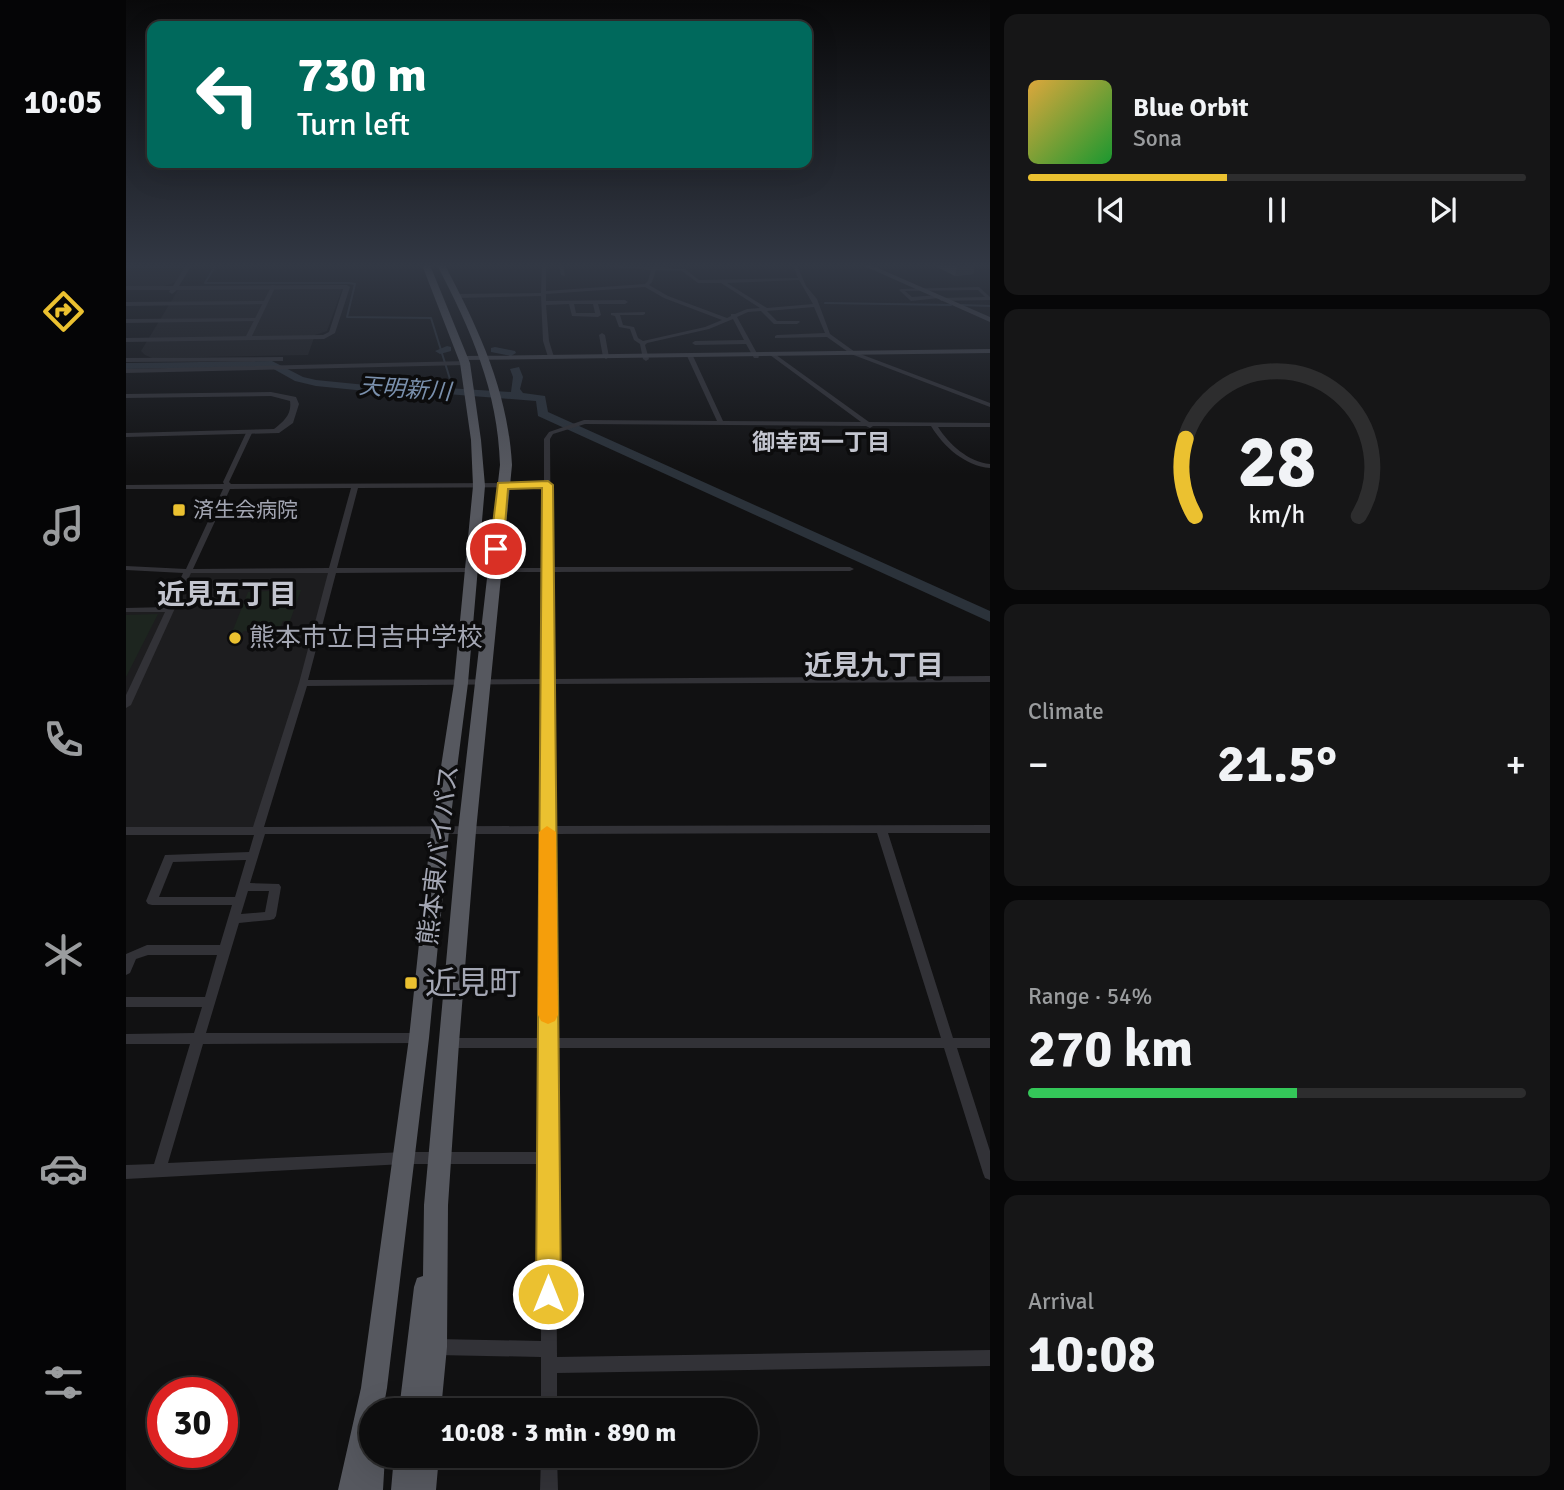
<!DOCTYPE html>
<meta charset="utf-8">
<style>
:root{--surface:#0d0d0e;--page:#161617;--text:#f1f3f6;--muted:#9a9c9e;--line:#2d2d2e;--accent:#ebc130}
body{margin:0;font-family:Signika,"Noto Sans JP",sans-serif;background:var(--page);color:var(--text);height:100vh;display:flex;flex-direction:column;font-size:26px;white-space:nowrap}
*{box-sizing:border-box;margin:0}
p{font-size:23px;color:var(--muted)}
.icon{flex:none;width:38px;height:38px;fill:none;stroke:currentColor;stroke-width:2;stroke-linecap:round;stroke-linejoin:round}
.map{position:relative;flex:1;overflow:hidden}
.details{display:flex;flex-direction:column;gap:14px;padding:14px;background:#070708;width:574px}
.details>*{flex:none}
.banner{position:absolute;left:21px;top:21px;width:665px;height:147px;border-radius:14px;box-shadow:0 7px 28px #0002,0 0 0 2px var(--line);background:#00695c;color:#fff;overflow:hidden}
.speed{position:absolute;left:21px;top:1377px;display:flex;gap:14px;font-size:35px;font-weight:700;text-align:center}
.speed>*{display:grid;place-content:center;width:91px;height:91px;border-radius:50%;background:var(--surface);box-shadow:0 7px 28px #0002,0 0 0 2px var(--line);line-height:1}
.speed .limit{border:10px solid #d22;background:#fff;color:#111}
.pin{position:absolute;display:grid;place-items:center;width:60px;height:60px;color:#fff;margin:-30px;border:4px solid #fff;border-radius:50%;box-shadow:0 2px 7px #0007}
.me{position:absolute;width:77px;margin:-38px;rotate:0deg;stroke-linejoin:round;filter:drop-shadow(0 0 5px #0008)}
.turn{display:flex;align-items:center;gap:24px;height:147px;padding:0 35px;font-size:32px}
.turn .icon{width:91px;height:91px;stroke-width:2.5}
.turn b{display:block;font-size:49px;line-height:60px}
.big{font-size:52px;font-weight:800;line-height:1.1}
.details .widget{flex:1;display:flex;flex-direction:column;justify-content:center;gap:10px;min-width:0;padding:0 24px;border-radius:14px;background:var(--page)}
.details .dial{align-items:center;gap:0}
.dial svg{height:182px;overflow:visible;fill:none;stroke:var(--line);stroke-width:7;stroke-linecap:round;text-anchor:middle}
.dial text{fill:var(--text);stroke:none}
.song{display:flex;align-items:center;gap:21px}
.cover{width:84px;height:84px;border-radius:10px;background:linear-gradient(135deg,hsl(40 70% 55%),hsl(130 70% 35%))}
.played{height:7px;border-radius:4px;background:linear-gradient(90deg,var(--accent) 40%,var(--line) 40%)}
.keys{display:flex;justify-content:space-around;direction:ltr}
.heat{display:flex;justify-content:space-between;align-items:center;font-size:38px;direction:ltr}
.charge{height:10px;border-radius:5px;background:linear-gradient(90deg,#34c759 54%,var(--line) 0)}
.trip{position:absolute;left:233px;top:1398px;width:399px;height:70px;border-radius:35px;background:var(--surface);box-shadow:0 7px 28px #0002,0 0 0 2px var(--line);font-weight:800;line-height:70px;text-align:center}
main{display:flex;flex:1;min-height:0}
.dock{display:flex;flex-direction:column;width:126px;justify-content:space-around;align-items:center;background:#050506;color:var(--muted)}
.dock .icon{width:49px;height:49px}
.dock .on{color:var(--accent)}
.dock b{font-size:32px;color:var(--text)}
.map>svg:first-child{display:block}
</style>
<main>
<nav class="dock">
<b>10:05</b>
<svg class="icon on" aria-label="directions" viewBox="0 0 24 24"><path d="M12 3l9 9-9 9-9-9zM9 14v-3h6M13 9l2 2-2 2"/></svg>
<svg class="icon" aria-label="music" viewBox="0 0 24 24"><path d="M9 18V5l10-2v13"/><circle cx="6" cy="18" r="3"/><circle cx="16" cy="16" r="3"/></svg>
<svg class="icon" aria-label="phone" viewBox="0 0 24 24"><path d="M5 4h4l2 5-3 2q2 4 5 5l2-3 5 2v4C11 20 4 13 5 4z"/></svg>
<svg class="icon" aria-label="climate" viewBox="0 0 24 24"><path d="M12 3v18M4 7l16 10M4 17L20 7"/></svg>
<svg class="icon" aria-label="car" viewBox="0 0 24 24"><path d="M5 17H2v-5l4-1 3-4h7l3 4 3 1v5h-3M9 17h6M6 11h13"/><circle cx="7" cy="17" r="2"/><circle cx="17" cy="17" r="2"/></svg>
<svg class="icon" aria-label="filters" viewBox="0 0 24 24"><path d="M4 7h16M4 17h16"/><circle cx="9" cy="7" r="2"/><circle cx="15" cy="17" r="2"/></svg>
</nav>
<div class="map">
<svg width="864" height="1490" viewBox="0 0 864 1490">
<rect width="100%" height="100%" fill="#111112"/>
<path fill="#1d1d1f" d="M10 265H61L50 282 38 286H0V267Z
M58 288 216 289 201 331 189 335 182 355 26 358 19 355 15 351 52 290Z
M207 570 131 832 0 831V610L44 609 61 571Z"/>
<path fill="#1d251f" d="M164 590H175L164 621H157L153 631H118L114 635H105L122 592Z
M32 614 0 677V615Z"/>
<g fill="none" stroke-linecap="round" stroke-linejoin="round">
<path stroke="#2b323a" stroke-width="2" d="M89 266 79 283H223L229 284 221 317 305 318 328 392
M699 303 825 305
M836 305 864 306"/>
<path fill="#2b323a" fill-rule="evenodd" d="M321 346 325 347V351L314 354 309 351Z
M369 347 389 351 390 353 385 356 365 352V348Z
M146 361 177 377 190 380 280 389 321 388 385 392 387 377 384 369 393 367 397 377 394 389 397 393 419 396 422 412 864 611V622L412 416 410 401 321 394 280 395 190 386 169 381 144 367 0 369V363Z"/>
<path fill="#323237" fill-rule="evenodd" d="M0 265H10L0 267Z
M416 265H420V291L519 284 522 281 525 270 463 265 526 267 527 265H531V267L559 269 573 280 672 278 667 265H671L680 286 691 299 704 334 729 352 864 403V407L725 354 701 337 649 338V336L651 335 699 333 688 307 641 311 651 321H673L674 322 671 324H648L635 311 622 312 611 317 633 357 632 358H628L620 344 569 345 566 343 569 341 618 340 607 319 583 329 521 343 519 345 523 359 520 361 517 359 514 344 508 340 504 329 493 327 489 316 485 315V313L519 312V314L517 315H494L497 325 508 327 512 338 517 341 579 327 596 320 538 298 519 287 420 294V301L499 300 502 302 499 304H472L475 315 472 317 446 316 443 304 420 305 423 341 428 357 425 359 422 357 417 341 415 296 331 298 328 296 331 294 415 293ZM530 270 556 271 572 283H595L634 308 621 309 609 314H605V316L601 318 542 296 523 285 526 282ZM673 280 687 304 641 308 601 283ZM448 304H467L469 313H450Z
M433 265H437L439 276 435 275Z
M146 285 150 286 125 338 120 339 119 338Z
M853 287 864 297V300L815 301 813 298 785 301 773 290 775 289ZM852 290 859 297 814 298 812 295 786 297 779 291Z
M476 333 479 335 483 357 480 359 477 357 473 335Z
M646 352 743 422 864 423V427H812C823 444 842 462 864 464V468C839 466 818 447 805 426H747L744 428 740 426 459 424 427 434 424 439 425 567H724L728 569 724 571 425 572 426 679 864 676V682L426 684 427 826 864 825V833H762L827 1038H864V1048H831L864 1151V1180L859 1178 857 1173 818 1048H429L431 1357 864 1350V1366L431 1373V1410H415V1357L311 1355 305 1353 303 1347 305 1341 311 1339 415 1341 416 1164H278L0 1179V1165L28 1164 64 1044H0V1034L68 1033 76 1007H0V997H79L91 955H22L10 959 4 973 0 975V954L21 945H94L106 905H26L22 904 20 901 39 855 123 852 128 835H0V827H127L173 683 202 573H65L5 705 0 708V695L39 612H0V608L42 607 57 573 0 570V566L60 569 97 489H0V485L98 484 97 482 120 433 123 431 126 433 103 482 105 484 418 483V439L423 432 458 420 591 421 561 356 564 354 567 356 597 421 735 422 644 355V353ZM418 487 417 568H368L364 570 368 572H417V679L182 680 210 573 346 572 350 570 346 568H211L232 488ZM225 488 203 568 67 569 104 489ZM417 684V826L138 827 181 686ZM751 833 815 1038H429L427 834ZM139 834H417L416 1038H323L319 1039 317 1043 319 1047 323 1048H416V1152H278L42 1163 77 1044 293 1043 297 1042 299 1038 297 1034 293 1033H80L113 923 144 920 148 919 150 916 155 887 153 884 124 883ZM120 860 109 897H33L47 862ZM122 891H143L139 912 115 914Z
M415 1456H431L432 1490H414Z"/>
<path fill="#323237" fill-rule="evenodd" d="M60 265H66L53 286 221 285 224 287 209 333 198 339 0 342V338L197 335 203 332 217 289 51 290 46 294 43 292 44 290H0V286H47Z
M141 301V303L139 304 0 306V302Z
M133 318V320L131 321 0 323V319Z
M157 357V361H154L0 362V358Z
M342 361 343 363 339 365 0 373V369Z
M145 392 170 397 173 404 167 423 153 433 0 437V433L148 429C158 421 166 414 164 401L145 396 0 398V394Z"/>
<path fill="#404147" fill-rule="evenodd" d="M736 265H745L864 317V322Z
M864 349V353L337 360 333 358 337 356Z"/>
<path fill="#56585f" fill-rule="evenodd" d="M296 265H304L344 363 355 440 359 486 342 683 323 831 303 1038 261 1388 257 1410H245V1456H259L257 1490H212L235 1388 283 1038 305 831 328 683 347 486 345 440 334 363Z
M311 265H319C353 330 382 391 386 465L350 831 333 1043 322 1205 321 1347 315 1410H273L288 1287 291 1278 297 1276 298 1205 332 831 374 465C372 391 345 330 311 265Z
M268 1456H313L310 1490H265Z"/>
</g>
<path fill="#47484d" d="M812 265H849L847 274 829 276 811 267Z"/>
<path fill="#2d2e31" d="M849 265 847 274 829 276 831 266Z"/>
<linearGradient id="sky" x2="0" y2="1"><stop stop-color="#09090a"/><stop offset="0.56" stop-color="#323844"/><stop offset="1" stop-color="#323844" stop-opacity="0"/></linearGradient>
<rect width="864" height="474" fill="url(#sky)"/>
<path fill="#ebc130" stroke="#997d1f" stroke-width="2" d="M422 481 427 485 435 1294 431 1303 422 1307 413 1303 410 1294 416 488 382 489 377 549 370 553 364 549 372 483Z"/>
<path fill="#f59e0b" d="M421 826 430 832 432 1015 429 1021 422 1024 415 1021 412 1015 413 832Z"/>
<g fill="#ebc130" stroke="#0c0c0d" stroke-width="2.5">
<rect x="46" y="503" width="14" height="14" rx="3.5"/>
<circle cx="109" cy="638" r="7"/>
<rect x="278" y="976" width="14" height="14" rx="3.5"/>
</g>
<g text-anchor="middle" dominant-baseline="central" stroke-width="7" stroke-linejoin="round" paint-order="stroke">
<g font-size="21" fill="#a3a6b3" stroke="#0c0c0d" text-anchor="start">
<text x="67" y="510">済生会病院</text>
</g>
<g font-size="23" font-style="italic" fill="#7a90ad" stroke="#0c0c0d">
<text transform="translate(279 389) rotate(4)">天明新川</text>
</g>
<g font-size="23" font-weight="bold" fill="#c3c5cf" stroke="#0c0c0d">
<text x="695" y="442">御幸西一丁目</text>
</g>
<g font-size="26" fill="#a3a6b3" stroke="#0c0c0d" text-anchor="start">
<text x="123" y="638">熊本市立日吉中学校</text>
</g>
<g font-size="26" fill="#a3a6b3" stroke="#0c0c0d">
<text transform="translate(313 855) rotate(-83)">熊本東バイパス</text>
</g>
<g font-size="28" font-weight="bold" fill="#c3c5cf" stroke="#0c0c0d">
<text x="101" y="595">近見五丁目</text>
<text x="748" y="666">近見九丁目</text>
</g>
<g font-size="32" fill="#a3a6b3" stroke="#0c0c0d" text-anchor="start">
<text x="299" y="983">近見町</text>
</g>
</g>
</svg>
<div class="speed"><div class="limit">30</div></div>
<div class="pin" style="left:370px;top:549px;background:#d93025"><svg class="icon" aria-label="arrive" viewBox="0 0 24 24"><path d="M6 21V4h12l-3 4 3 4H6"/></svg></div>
<svg class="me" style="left:422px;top:1294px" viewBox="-20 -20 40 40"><circle r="17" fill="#ebc130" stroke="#fff" stroke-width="3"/><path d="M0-11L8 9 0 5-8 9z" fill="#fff"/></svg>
<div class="trip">10:08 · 3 min · 890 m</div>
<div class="banner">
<div class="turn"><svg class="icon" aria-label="left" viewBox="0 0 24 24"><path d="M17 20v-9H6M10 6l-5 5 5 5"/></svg><div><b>730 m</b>Turn left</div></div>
</div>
</div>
<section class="details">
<div class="widget">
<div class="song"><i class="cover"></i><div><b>Blue Orbit</b><p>Sona</p></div></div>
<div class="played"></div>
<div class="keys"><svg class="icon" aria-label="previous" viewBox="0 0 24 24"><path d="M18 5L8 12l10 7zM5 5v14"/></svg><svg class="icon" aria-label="pause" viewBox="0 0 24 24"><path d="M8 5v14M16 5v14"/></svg><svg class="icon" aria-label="next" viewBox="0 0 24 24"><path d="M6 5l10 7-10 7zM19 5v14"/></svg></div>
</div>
<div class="widget dial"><svg viewBox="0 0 100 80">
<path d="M14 69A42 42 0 1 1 86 69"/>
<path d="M14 69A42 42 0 0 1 10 35" stroke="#ebc130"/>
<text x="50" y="56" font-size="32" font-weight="700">28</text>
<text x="50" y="72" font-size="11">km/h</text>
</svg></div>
<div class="widget"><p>Climate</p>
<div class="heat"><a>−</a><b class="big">21.5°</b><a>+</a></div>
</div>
<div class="widget"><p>Range · 54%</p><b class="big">270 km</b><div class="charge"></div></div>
<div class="widget"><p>Arrival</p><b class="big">10:08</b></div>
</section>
</main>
